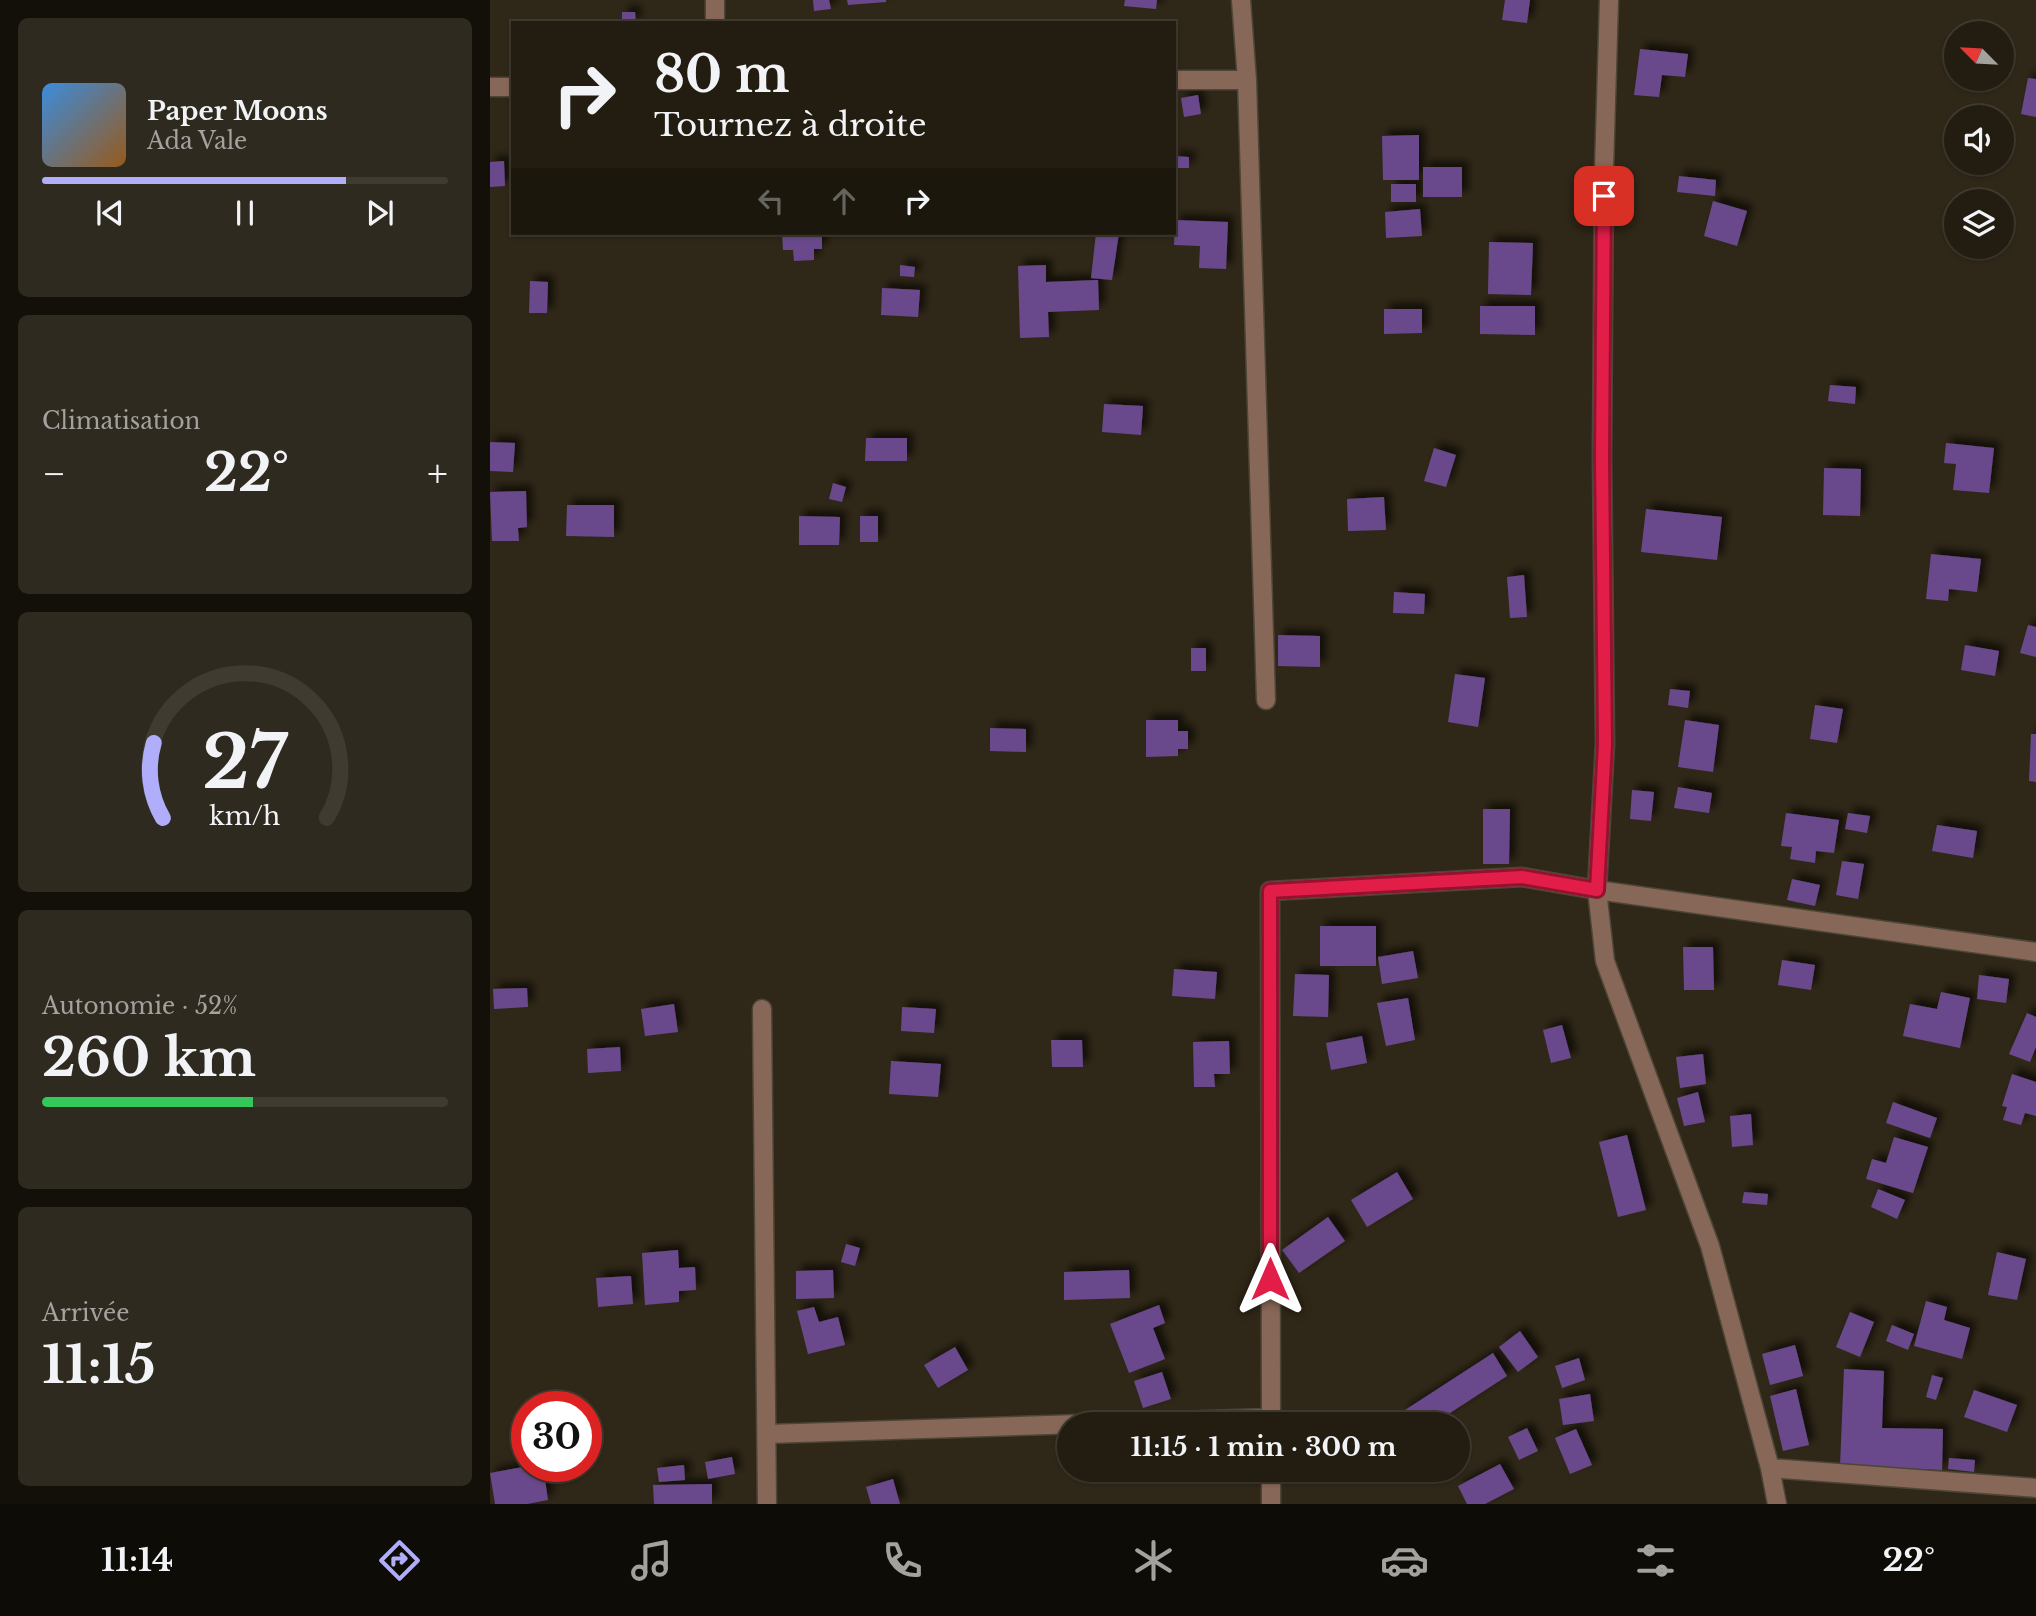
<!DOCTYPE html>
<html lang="fr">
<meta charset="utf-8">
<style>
:root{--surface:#231d11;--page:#2f2a1f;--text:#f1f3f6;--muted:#a3a29f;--line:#403b31;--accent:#b0aefa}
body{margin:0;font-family:"Libre Baskerville",serif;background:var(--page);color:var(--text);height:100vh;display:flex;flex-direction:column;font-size:26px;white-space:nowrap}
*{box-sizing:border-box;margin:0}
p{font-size:23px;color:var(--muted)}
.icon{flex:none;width:38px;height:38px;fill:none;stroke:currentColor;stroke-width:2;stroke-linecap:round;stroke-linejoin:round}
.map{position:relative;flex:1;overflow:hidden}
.panel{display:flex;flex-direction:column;gap:18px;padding:18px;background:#131009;width:490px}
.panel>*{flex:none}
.top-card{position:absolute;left:21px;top:21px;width:665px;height:214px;border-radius:0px;box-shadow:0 2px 5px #0004,0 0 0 2px var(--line);background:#231d11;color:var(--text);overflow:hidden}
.needle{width:46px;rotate:294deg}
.tools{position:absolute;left:1454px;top:21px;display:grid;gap:14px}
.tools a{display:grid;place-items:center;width:70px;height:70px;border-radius:50%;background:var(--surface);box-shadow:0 2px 5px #0004,0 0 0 2px var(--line);font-size:35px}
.speed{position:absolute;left:21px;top:1391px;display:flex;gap:14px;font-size:35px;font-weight:700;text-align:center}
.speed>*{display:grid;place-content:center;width:91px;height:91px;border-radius:50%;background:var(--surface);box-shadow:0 2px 5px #0004,0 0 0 2px var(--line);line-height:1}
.speed .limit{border:10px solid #d22;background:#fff;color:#111}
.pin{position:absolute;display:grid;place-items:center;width:60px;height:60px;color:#fff;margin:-30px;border-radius:14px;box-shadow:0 4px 10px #0006}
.me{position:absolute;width:77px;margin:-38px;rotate:0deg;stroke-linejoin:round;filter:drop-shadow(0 0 5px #0008)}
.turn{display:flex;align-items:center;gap:24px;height:147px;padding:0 28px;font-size:32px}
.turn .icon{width:91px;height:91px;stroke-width:2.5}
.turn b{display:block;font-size:49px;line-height:60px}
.lanes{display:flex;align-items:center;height:66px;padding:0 28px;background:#0003;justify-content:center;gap:35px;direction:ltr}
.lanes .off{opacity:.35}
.big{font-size:52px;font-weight:800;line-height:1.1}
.panel .tile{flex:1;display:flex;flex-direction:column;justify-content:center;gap:10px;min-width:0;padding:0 24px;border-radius:10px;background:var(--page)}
.panel .dial{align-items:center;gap:0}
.dial svg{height:182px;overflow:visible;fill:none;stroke:var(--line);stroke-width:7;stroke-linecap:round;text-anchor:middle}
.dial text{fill:var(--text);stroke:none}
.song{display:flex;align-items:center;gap:21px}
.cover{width:84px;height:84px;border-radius:10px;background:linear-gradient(135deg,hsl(210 70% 55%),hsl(30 70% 35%))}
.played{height:7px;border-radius:4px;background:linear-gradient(90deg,var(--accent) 75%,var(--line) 75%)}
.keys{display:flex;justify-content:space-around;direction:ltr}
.heat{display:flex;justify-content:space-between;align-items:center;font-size:38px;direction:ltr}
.charge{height:10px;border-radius:5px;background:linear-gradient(90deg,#34c759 52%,var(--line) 0)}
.trip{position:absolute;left:567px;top:1412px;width:413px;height:70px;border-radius:35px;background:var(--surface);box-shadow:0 2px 5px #0004,0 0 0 2px var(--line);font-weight:800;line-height:70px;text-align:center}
.tabs{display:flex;height:112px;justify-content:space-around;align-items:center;background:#0e0c07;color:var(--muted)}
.tabs .icon{width:49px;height:49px}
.tabs .on{color:var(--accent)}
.tabs b{font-size:32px;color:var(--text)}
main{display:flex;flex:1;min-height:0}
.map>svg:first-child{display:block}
</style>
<main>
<section class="panel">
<div class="tile">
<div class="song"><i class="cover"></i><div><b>Paper Moons</b><p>Ada Vale</p></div></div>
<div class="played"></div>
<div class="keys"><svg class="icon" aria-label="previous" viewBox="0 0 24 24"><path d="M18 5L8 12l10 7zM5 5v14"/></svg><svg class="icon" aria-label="pause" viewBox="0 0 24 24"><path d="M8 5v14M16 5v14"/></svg><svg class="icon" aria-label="next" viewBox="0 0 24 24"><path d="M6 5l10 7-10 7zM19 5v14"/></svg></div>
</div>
<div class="tile"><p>Climatisation</p>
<div class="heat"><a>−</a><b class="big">22°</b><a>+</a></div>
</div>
<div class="tile dial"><svg viewBox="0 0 100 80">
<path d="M14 69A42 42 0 1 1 86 69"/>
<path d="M14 69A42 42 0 0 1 10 36" stroke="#b0aefa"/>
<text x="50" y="56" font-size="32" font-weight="700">27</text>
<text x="50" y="72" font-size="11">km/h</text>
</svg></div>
<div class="tile"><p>Autonomie · 52%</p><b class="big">260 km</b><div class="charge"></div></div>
<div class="tile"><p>Arrivée</p><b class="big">11:15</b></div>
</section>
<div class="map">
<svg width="1546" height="1504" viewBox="0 0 1546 1504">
<defs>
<filter id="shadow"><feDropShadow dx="6" dy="-6" stdDeviation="3.5" flood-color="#0009"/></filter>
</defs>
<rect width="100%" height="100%" fill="#2f2717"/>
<path fill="#694a8b" filter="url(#shadow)" d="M323 0H339L341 9 324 11Z
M357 0H396V2L358 5Z
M635 0H667L666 9 634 6Z
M1015 0H1040L1037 23 1012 20Z
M132 12H145L146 23H132Z
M1150 49 1198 54 1195 77 1172 75 1169 97 1144 95Z
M1538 78 1546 79V117L1531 114Z
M708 95 711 114 694 117 691 98Z
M929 135V180H893L892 136Z
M684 156 699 157V168H684Z
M14 161 15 186 0 187V162Z
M933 167H972V197H933Z
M1189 176 1226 180 1225 196 1187 192Z
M901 184H926V202H901Z
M1223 201 1257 211 1247 246 1214 236Z
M930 209 932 236 896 238 895 212Z
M685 220 738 222 736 269 709 268 710 246 684 245Z
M292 233H332V249H324V260L304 261 303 250H293Z
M606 233H629L622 280 601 278Z
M999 242 1043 243 1041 295 998 294Z
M410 265 425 267 424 277 410 276Z
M556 265V282L608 280 609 310 558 312 559 337 530 338 528 266Z
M40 281 58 282 57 313H39Z
M392 288 430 290 428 317 391 315Z
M990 306H1045V335L990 334Z
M894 309H932V333L894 334Z
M1340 385 1366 387 1365 404 1338 401Z
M614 404 653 406 651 435 612 432Z
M376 438H417V461H375Z
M0 442 25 443 23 472 0 471Z
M1456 443 1504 448 1499 493 1463 490 1466 464 1454 463Z
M944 448 966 455 956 487 934 481Z
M1334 468 1371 469 1370 516 1333 515Z
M343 483 356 487 352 502 339 499Z
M36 491 37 527 28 528 29 541H2L0 492Z
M894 497 896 530 858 531 857 499Z
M77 505H124V537L76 536Z
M1156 509 1232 517 1227 560 1151 552Z
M309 516 350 517 349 545H309Z
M370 516H388V542H370Z
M1441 554 1491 559 1487 592 1459 589 1458 601 1436 599Z
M1034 575 1037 617 1020 618 1017 577Z
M904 592 935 594 934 614 903 613Z
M1538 625 1546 627V657L1530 653Z
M788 635 830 636V667L788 666Z
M1475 645 1509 651 1505 676 1471 670Z
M701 648H716V671H701Z
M965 674 995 678 988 727 958 722Z
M1180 689 1200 691 1198 708 1178 705Z
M1325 705 1353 709 1347 743 1320 739Z
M656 720H688V731H698V749H688V756L656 757Z
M1195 720 1229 725 1223 772 1188 767Z
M500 728 536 729V752L500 751Z
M1541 734H1546V782L1539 781Z
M1188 787 1222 793 1219 813 1184 808Z
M1142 790 1164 792 1161 821 1140 819Z
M993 809H1020L1019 864H993Z
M1296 813 1349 820 1344 853 1326 851 1325 863 1300 859 1302 847 1291 846Z
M1358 813 1380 816 1377 833 1355 829Z
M1447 825 1487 831 1483 858 1442 851Z
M1352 861 1374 864 1368 899 1346 895Z
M1302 879 1330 885 1325 906 1297 900Z
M830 926H886V966H830Z
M1193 947H1223L1224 990H1194Z
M923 951 928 978 892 984 888 957Z
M1292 960 1325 965 1321 990 1288 985Z
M684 969 727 972 725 999 682 996Z
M805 974 839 975 838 1017 803 1016Z
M1489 975 1519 979 1516 1003 1487 999Z
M37 988 38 1007 4 1009 3 989Z
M1451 992 1480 998 1470 1048 1413 1036 1420 1004 1447 1009Z
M918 998 925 1040 896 1046 887 1003Z
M184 1004 188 1032 155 1036 151 1009Z
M412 1007 446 1009 444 1033 411 1031Z
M1537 1013 1546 1017V1047L1540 1062 1519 1054Z
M1072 1025 1081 1058 1061 1063 1053 1030Z
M872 1036 877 1063 841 1070 836 1043Z
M561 1040H592L593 1067H562Z
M739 1041 740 1074H724L725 1087H704L703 1042Z
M130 1047 131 1071 98 1073 97 1049Z
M1213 1054 1216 1084 1190 1088 1186 1057Z
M401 1061 451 1064 448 1097 399 1094Z
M1522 1074 1546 1082V1116L1535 1113 1531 1125 1513 1120 1517 1107 1512 1106Z
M1208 1092 1215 1122 1194 1126 1187 1098Z
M1403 1102 1447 1118 1440 1138 1396 1123Z
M1261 1114 1263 1145 1242 1147 1240 1116Z
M1137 1135 1156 1210 1128 1217 1109 1142Z
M1404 1137 1438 1147 1423 1193 1376 1179 1382 1159 1396 1163Z
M907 1172 923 1199 877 1227 861 1200Z
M1388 1189 1415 1200 1407 1219 1381 1207Z
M1254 1192 1278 1194 1277 1205 1252 1203Z
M838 1217 855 1241 809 1273 792 1250Z
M356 1244 370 1248 365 1266 351 1262Z
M188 1250 189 1268 205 1267 206 1290 189 1291V1302L155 1305 152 1253Z
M1507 1252 1536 1259 1527 1300 1498 1295Z
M343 1270 344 1298 306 1299V1271Z
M639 1270 640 1298 574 1300V1272Z
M141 1276 143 1304 108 1307 106 1278Z
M1436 1301 1457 1307 1454 1320 1480 1328 1472 1359 1424 1346Z
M669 1305 675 1323 663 1328 675 1359 639 1373 620 1324Z
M324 1307 329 1322 348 1317 355 1345 318 1354 307 1311Z
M1360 1312 1384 1322 1370 1357 1346 1347Z
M1402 1325 1424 1334 1418 1350 1396 1341Z
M1030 1331 1048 1357 1028 1372 1009 1347Z
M1305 1345 1313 1376 1280 1385 1272 1354Z
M465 1347 478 1370 448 1388 434 1365Z
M1003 1353 1017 1376 943 1424H920L912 1412Z
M1089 1358 1095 1380 1072 1388 1065 1366Z
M1354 1369 1394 1371 1392 1428 1453 1429 1452 1470 1350 1466Z
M672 1372 681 1399 653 1408 644 1381Z
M1442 1375 1453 1378 1446 1400 1436 1397Z
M1306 1389 1319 1445 1293 1451 1280 1396Z
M1484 1390 1527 1405 1517 1432 1474 1417Z
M1100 1394 1104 1421 1073 1425 1069 1399Z
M1037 1428 1048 1451 1029 1460 1018 1437Z
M1086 1429 1102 1465 1080 1474 1065 1438Z
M242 1457 245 1474 218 1479 215 1462Z
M1459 1458 1485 1460 1484 1472 1458 1469Z
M1010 1464 1024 1489 995 1504H977L968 1486Z
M194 1465 195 1480 169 1482 167 1468Z
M38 1466H53L58 1500 37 1504H5L0 1473Z
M403 1479 410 1504H381L376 1487Z
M222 1484V1504H164L163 1485Z"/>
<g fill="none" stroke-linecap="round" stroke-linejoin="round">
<defs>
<path id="minor" d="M225 0V23
M751 0 757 80 776 700
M1119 0 1114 170 1112 457 1115 744 1107 890 1115 961 1220 1246 1280 1468 1287 1504
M684 80H757
M0 87H23
M272 1009 277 1504
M781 1424 780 891 1032 877 1107 890 1546 952
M277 1434 781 1418
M1280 1468 1546 1488
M781 1470V1504"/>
</defs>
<use href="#minor" stroke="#4d4536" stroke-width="21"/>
<use href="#minor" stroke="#876757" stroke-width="18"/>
</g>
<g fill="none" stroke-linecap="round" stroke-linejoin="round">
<defs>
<path id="route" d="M780 1279V891L1032 877 1107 890 1115 744 1112 457 1114 196"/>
</defs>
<use href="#route" stroke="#92132f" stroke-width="18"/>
<use href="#route" stroke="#e11d48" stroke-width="12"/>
</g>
</svg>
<div class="tools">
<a><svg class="needle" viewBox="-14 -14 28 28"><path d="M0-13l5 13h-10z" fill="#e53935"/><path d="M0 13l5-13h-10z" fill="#a3a29f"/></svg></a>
<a><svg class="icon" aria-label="sound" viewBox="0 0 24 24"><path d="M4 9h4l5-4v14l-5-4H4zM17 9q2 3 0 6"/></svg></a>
<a><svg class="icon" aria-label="layers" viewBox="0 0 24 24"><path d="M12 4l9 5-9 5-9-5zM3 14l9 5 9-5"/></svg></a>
</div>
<div class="speed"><div class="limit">30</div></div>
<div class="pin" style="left:1114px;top:196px;background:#d93025"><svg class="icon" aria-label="arrive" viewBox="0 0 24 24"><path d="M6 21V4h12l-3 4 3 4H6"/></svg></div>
<svg class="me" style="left:780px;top:1279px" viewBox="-20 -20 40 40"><path d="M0-17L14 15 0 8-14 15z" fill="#e11d48" stroke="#fff" stroke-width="4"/></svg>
<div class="trip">11:15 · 1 min · 300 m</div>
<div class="top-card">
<div class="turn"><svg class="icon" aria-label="right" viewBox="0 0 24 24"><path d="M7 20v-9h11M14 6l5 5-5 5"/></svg><div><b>80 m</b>Tournez à droite</div></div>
<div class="lanes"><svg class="icon off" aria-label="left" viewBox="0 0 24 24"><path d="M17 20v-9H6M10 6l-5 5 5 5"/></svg><svg class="icon off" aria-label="ahead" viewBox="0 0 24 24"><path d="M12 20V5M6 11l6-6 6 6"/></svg><svg class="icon" aria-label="right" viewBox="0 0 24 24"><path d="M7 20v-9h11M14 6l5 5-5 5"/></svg></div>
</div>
</div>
</main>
<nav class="tabs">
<b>11:14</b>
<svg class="icon on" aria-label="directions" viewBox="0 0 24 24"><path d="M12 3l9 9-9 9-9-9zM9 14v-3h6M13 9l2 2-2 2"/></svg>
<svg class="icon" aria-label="music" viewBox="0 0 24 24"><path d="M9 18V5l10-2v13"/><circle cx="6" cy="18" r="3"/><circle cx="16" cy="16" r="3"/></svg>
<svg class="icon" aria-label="phone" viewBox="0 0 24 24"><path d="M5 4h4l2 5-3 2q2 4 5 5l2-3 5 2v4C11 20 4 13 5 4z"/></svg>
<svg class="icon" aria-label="climate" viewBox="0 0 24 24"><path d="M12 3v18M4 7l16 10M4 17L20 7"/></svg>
<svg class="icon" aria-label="car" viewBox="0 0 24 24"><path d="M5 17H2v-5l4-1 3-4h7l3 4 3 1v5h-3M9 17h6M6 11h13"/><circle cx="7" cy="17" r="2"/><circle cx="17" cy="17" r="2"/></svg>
<svg class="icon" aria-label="filters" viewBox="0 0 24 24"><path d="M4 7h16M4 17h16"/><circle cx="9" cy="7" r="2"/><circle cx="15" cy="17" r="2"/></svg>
<b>22°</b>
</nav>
